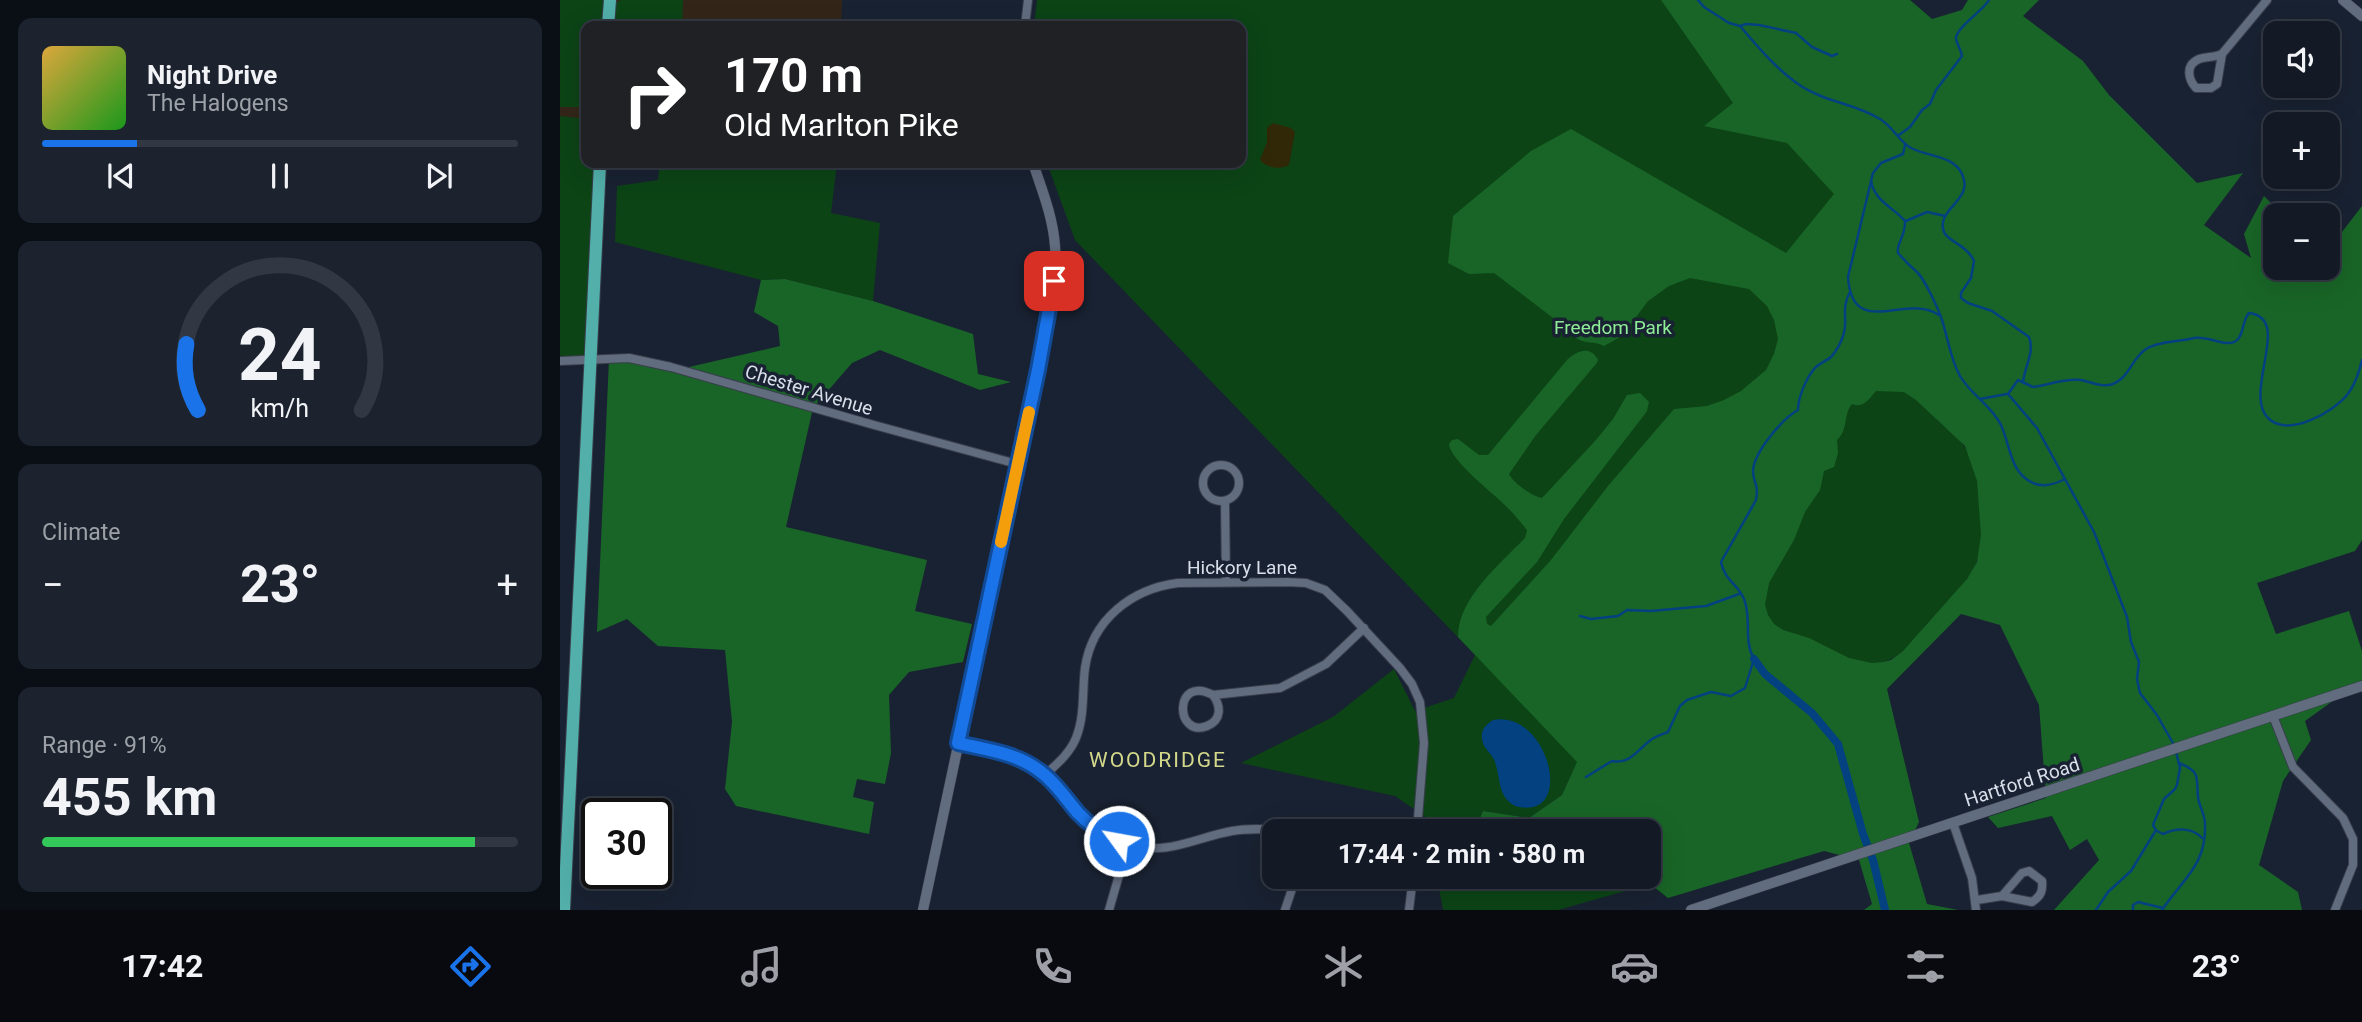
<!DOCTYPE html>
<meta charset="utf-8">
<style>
:root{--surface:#131a26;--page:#1c232e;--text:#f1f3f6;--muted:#9da1a7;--line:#323843;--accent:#1a73e8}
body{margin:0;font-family:Roboto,sans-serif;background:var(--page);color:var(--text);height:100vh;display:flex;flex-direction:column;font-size:26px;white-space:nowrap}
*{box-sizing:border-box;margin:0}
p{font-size:23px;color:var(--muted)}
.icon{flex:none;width:38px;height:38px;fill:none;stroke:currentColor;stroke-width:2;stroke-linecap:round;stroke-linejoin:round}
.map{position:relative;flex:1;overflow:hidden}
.drawer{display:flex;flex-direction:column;gap:18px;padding:18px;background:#0a0e15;width:560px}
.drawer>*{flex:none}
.guide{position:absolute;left:21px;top:21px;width:665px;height:147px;border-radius:14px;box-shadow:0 7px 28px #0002,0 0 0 2px var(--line);background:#202124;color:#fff;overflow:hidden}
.fabs{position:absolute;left:1703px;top:21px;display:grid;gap:14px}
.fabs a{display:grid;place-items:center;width:77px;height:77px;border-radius:14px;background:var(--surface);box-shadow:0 7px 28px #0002,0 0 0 2px var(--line);font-size:35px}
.speed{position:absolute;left:21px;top:798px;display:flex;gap:14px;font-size:35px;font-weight:700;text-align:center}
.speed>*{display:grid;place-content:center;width:91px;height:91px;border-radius:50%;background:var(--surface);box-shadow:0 7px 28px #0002,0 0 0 2px var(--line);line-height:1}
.speed .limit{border:4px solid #111;border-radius:10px;background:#fff;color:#111}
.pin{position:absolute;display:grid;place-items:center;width:60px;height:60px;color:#fff;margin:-30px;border-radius:14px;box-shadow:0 4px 10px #0006}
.me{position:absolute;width:77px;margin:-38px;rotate:302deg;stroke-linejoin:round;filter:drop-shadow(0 0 5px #0008)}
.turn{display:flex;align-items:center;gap:24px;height:147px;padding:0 28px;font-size:32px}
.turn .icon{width:91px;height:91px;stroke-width:2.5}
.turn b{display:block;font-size:49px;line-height:60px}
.big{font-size:52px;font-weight:700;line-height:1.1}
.drawer .card{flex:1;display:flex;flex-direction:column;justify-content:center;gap:10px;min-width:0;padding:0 24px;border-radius:14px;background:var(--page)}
.drawer .dial{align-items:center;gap:0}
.dial svg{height:182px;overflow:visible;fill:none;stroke:var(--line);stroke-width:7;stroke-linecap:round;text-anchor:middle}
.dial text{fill:var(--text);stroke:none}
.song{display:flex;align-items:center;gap:21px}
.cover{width:84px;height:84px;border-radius:10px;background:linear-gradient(135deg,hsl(40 70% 55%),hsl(120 70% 35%))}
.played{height:7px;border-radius:4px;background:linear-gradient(90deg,var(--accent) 20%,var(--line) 20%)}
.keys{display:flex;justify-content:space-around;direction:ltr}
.heat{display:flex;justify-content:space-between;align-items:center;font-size:38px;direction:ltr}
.charge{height:10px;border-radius:5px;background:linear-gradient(90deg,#34c759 91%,var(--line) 0)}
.trip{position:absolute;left:702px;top:819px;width:399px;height:70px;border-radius:14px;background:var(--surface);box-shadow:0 7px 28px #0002,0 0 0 2px var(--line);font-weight:700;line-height:70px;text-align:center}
.tabs{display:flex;height:112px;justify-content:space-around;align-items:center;background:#080a0f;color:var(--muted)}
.tabs .icon{width:49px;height:49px}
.tabs .on{color:var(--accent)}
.tabs b{font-size:32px;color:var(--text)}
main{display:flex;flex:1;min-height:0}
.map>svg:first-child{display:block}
</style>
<main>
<section class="drawer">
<div class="card">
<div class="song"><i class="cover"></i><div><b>Night Drive</b><p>The Halogens</p></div></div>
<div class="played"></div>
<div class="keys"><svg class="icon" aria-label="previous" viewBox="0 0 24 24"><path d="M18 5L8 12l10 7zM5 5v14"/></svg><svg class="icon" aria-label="pause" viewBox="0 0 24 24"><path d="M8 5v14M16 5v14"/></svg><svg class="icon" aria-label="next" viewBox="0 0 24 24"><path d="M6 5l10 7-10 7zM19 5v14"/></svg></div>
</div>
<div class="card dial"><svg viewBox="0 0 100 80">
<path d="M14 69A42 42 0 1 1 86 69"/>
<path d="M14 69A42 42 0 0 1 9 40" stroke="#1a73e8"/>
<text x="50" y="56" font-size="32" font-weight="700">24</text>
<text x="50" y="72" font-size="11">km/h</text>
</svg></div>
<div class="card"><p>Climate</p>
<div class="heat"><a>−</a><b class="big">23°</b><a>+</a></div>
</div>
<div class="card"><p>Range · 91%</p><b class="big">455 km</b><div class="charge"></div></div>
</section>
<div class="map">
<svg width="1802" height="910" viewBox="0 0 1802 910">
<rect width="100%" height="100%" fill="#192232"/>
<path fill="#332619" d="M0 0H282L281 26H26V163L0 361Z"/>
<path fill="#0c4416" d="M0 0H50V6L61 0H123L122 26H26V107H0Z
M477 0H1299L1377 420C1386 428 1397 436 1404 446 1421 470 1428 540 1415 566 1404 588 1383 606 1367 624 1353 641 1337 664 1313 663 1290 663 1272 649 1253 641L1108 898 1090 884 998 910H883L877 877H1088V831L1017 763 1002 795 969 818 923 811 915 829 918 831H869L867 818 835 796 681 763 773 717 834 669 855 711 894 698 915 655 515 240 487 163H681V26H474Z
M0 116 26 119V163H40L31 359 0 361Z
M100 163H277L271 213 320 223 313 301 225 279 201 280 55 242 57 186 98 180Z"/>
<path fill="#196527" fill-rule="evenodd" d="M1101 0H1350L1372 19 1402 10 1408 0H1479L1463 16 1523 61 1549 95 1637 183 1683 173 1644 225 1691 258 1684 234 1704 196 1723 215H1715V268H1768V229L1782 232 1802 206V540L1795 551 1697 583 1716 634 1789 611 1802 651V680L1745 721 1751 740 1723 781 1699 865 1738 892 1742 910H1494L1539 860 1527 839 1510 850 1492 816 1438 828 1428 817 1486 798 1479 705 1440 625 1401 614 1327 689 1359 822 1349 843 1367 904 1398 910H1304L1312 904 1299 860 1264 851 1108 898 1082 877H1088V831H918L915 829 923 811 969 818 1002 795 1017 762 898 637C898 598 940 564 965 538L967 530C961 523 956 516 949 509 936 495 890 461 889 444L892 440 898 439 919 455H928L1007 360C1017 351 1030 345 1038 360L1036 364 976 435 949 474C953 483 972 496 982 498L1035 441 1053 419 1067 395 1080 393 1089 402 1087 411 1081 419 1004 519 977 562 926 617 927 624 931 626 991 560 1048 486 1114 409 1147 406 1164 400 1181 391 1206 370 1214 354 1218 339 1214 320 1207 306 1189 289 1130 278 1109 286 1088 301 1062 336 1044 346C1036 341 1023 344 1016 338 1014 335 1013 331 1010 328L1001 324 934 273 909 274 888 263 893 216 971 151 1011 129 1226 253 1274 194 1227 143 1144 126 1173 103ZM1316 391 1344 392 1356 400 1405 446 1417 481 1421 535 1417 562 1407 579 1343 651 1331 660 1323 662 1312 663 1289 658 1249 638 1223 630 1214 624 1208 615 1205 605 1209 583 1234 540 1245 512 1260 490 1264 471 1274 467 1278 453 1277 440C1289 429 1283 414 1292 404 1303 409 1309 399 1316 391Z
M225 279 313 301 413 334 418 374 451 382 420 390 320 350 292 363 253 408 226 527 367 560 355 611 412 624 403 662 349 672 329 695 331 753 325 784 297 779 293 797 314 802 309 834 176 806 165 789 172 722 165 650 98 646 67 619 37 632 49 359 116 370 220 346 218 326 194 312 201 280Z"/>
<path fill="#312807" d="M713 123 731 128 735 132 729 165C721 170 706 168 700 160L707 142V128Z"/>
<path fill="#034180" d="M933 720C989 709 1017 823 955 806 937 796 941 779 935 762 932 753 922 748 922 738 921 729 926 725 933 720Z"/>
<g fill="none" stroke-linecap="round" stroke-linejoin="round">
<path stroke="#034180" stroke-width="2.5" d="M1138 0 1144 7 1169 23 1180 26 1186 24 1199 25 1236 33 1252 47 1272 56 1277 54
M1180 26C1198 47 1218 71 1241 86 1265 102 1296 104 1320 119 1332 126 1340 142 1351 148 1368 157 1393 155 1402 174 1415 200 1375 209 1384 232 1387 241 1407 245 1414 261L1411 278 1401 293V298L1408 303 1432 311 1469 337C1475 353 1464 367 1463 383
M1339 135 1350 127 1362 110 1370 104 1376 90 1402 56C1401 49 1397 45 1396 39 1395 28 1424 10 1429 0
M1345 145 1343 154 1321 163 1313 173 1288 277C1292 341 1347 292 1379 315
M1311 180C1313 200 1334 208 1345 221 1346 236 1336 243 1338 253 1344 260 1350 266 1357 272 1365 280 1378 308 1382 320 1388 338 1390 358 1400 376 1411 395 1431 405 1441 425 1449 442 1450 466 1465 478 1478 489 1491 486 1505 479
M1346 221 1367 212 1385 216
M1448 394 1477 428 1534 532 1567 617 1571 642 1579 662 1577 679 1580 693 1597 715 1614 745
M1448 394 1458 380 1473 387C1490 385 1503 378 1521 380 1532 382 1542 388 1553 384 1569 378 1572 358 1586 349 1599 341 1619 342 1634 338 1648 335 1666 348 1676 341 1684 336 1682 320 1689 313 1734 318 1681 394 1709 419 1730 437 1773 412 1787 395 1795 385 1799 373 1802 360
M1420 399 1447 394
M1020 616 1031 619 1058 616 1067 610 1091 611 1146 606 1179 594
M1026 777 1052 761C1070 765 1078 749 1092 739 1096 736 1103 734 1108 732L1120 706 1127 700 1151 692 1171 696 1185 688 1194 659C1183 640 1192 618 1184 599 1177 583 1165 581 1161 562L1196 500C1199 484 1194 485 1193 472 1193 453 1222 419 1238 410 1238 397 1246 379 1254 369 1259 363 1267 361 1272 356 1276 351 1281 342 1283 336 1289 320 1280 310 1290 292
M1597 831 1603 834C1616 828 1632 827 1642 838
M1536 910 1548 892 1571 871 1596 830 1593 825 1604 799 1615 789 1617 785 1620 768 1616 752
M1573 910V905L1578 902 1603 908
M1602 910C1623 879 1647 864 1645 824 1645 814 1639 806 1638 797 1636 776 1641 772 1619 763"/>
<path stroke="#034180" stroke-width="8" d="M1194 659 1205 674 1252 713 1278 744 1303 834 1313 860 1325 910"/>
<defs>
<path id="minor" d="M465 26 468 0
M1662 54C1654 58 1647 56 1639 59 1625 65 1628 79 1636 88H1651L1657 84 1662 54 1707 0
M0 361 69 358 111 367 314 425 457 464
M643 483a18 18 0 1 1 36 0a18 18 0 1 1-36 0Z
M665 501 666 582
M653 695C661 706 662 720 647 726 615 739 613 674 653 695L720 688 766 664 804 628
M1713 716 1733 767 1783 818 1793 839V865L1775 910
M399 743C427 750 455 753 479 770 495 781 505 799 519 813 532 827 550 838 568 844 605 857 637 837 672 831 693 827 715 830 736 831
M485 775C497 764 510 753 516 738 525 716 522 691 525 668 532 620 571 589 618 583L727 582 746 583 765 590 787 611 840 668 852 684 860 702 864 743 857 831
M1393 823 1412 878 1416 910
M1417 900 1442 896 1472 902C1481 896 1483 891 1482 881L1469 871 1462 873 1442 896
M549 910 568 844
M725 910 736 877
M849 910 853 877"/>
<path id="tertiary" d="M1783 0 1802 16
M363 910 478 370C486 330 498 287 495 246 493 217 482 190 473 163
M1131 910 1802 686"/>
<path id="trunk" d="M48 26 50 0
M4 910 40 163"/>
</defs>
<use href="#minor" stroke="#383e4b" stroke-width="10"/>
<use href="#tertiary" stroke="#383e4b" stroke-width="11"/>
<use href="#trunk" stroke="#383e4b" stroke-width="14"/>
<use href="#minor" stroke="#626c7f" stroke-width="8"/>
<use href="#tertiary" stroke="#626c7f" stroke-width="10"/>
<use href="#trunk" stroke="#52afaa" stroke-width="12"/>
</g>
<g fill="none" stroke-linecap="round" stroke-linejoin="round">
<defs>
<path id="route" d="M494 281 478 370 398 743C428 750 457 753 481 772 496 783 506 799 518 813 529 825 544 834 559 841"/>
</defs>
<use href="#route" stroke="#114b97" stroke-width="18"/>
<use href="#route" stroke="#1a73e8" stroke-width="12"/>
<path stroke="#f59e0b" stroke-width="12" d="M441 542 469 412"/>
</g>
<g text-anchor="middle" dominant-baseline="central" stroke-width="7" stroke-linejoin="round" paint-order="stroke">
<g font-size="19" fill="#8eed96" stroke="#192232">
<text x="1053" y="327">Freedom Park</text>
</g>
<g font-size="19" fill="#d9dfea" stroke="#192232">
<text transform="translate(249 390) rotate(17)">Chester Avenue</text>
<text x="682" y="567">Hickory Lane</text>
<text transform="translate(1462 782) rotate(-18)">Hartford Road</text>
</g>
<g font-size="21" letter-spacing="2" fill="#d4d88a" stroke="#192232">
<text x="598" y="760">WOODRIDGE</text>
</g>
</g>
</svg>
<div class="fabs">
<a><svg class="icon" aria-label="sound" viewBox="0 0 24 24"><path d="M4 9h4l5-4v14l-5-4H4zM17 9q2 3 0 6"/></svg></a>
<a>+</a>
<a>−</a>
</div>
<div class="speed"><div class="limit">30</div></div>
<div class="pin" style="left:494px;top:281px;background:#d93025"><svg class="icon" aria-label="arrive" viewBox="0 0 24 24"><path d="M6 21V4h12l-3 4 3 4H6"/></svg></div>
<svg class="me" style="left:559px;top:841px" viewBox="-20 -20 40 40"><circle r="17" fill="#1a73e8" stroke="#fff" stroke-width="3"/><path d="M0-11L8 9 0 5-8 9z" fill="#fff"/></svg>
<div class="trip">17:44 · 2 min · 580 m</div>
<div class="guide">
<div class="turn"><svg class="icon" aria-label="right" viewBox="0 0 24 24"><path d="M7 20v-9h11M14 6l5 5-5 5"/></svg><div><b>170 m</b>Old Marlton Pike</div></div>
</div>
</div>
</main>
<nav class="tabs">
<b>17:42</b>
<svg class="icon on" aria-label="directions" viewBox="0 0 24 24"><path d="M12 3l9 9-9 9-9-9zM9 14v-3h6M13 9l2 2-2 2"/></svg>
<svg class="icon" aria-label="music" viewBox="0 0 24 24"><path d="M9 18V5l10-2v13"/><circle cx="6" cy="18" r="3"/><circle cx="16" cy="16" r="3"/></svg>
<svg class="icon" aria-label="phone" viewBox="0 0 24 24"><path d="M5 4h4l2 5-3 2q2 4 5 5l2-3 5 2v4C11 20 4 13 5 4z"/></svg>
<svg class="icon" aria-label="climate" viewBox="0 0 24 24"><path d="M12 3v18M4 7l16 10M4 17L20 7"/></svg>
<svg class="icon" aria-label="car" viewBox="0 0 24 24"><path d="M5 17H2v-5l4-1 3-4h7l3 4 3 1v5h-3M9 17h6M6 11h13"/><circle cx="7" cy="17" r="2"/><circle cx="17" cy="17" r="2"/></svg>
<svg class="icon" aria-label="filters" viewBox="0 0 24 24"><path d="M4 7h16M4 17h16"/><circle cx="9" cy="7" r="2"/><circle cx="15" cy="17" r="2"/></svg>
<b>23°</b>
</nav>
